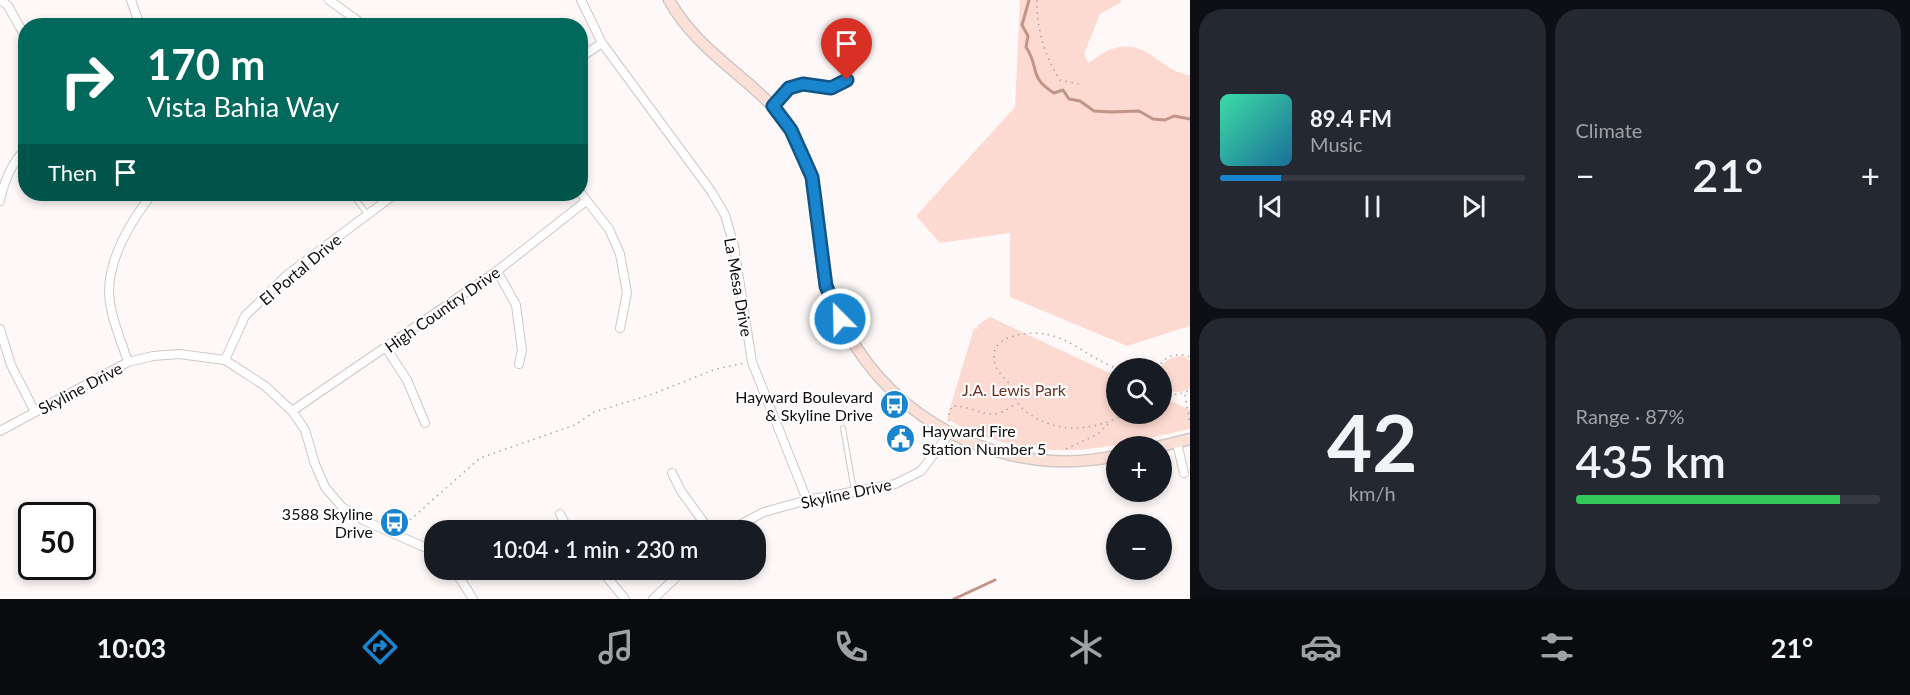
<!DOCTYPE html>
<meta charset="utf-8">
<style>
:root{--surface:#171b24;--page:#242831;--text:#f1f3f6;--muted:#9ea1a6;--line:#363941;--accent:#1a85cf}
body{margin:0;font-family:Lato,sans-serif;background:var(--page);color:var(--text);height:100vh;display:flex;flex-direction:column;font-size:22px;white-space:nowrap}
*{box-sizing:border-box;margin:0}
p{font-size:20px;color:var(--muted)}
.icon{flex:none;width:33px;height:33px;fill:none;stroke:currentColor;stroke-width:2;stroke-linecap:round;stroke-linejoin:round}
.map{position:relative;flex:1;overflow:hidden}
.panel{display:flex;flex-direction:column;gap:9px;padding:9px;background:#0d0f14;width:720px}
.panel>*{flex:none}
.hud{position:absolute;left:18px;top:18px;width:570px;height:183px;border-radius:24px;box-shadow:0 3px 9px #0003;background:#00695c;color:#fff;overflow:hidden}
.buttons{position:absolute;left:1106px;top:358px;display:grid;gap:12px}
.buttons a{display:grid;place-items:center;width:66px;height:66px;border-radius:50%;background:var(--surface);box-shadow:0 3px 9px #0003;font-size:30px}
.speed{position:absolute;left:18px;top:502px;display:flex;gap:12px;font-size:30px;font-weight:700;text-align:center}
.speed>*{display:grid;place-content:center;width:78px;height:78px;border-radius:50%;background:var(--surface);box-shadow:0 3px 9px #0003;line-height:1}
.speed .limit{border:3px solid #111;border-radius:9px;background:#fff;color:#111}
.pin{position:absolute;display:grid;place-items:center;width:51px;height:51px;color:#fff;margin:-62px -26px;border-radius:50% 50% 50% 0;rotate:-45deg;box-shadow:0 0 6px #0007}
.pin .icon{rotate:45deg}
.me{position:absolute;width:66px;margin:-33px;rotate:337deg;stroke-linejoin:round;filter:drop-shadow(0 0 4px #0008)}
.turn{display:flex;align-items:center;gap:21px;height:126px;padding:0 30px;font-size:27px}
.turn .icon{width:78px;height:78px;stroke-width:2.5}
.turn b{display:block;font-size:42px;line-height:51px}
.then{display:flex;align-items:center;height:57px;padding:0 30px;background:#0003;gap:12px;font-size:22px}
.big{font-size:45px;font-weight:600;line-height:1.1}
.panel .widget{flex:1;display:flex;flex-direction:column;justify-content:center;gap:9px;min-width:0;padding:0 21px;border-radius:24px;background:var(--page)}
.panel .dial{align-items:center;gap:0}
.dial b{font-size:78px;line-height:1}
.song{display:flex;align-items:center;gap:18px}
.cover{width:72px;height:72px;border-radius:9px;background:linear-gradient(135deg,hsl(160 70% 55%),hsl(200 70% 35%))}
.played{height:6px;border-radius:3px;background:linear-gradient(90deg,var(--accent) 20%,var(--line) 20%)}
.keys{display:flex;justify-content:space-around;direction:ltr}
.heat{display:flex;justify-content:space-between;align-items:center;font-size:33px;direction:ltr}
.charge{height:9px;border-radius:4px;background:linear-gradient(90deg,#34c759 87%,var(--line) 0)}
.panel .tiles{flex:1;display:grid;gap:9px;grid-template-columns:repeat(2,1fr)}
.trip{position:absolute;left:424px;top:520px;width:342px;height:60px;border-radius:24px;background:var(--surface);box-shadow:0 3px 9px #0003;font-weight:600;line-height:60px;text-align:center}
.tabs{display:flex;height:96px;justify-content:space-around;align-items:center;background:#090b0e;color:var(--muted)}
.tabs .icon{width:42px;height:42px}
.tabs .current{color:var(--accent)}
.tabs b{font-size:27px;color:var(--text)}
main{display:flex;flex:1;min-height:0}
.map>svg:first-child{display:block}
</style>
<main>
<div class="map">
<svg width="1190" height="599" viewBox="0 0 1190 599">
<rect width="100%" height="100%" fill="#fef9f8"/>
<path fill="#fcdad1" d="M1020 0H1121V2L1100 14 1084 54 1088 63C1095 59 1104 51 1112 49 1147 37 1160 72 1190 75V326L1127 346 1010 297V233L940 243 916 216 1015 107Z
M990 317 1116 376V414H1161V396L1190 410V429C1120 443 1075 461 1002 442 983 437 963 430 947 418L974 328 977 329 978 325Z
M1179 356 1186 357 1190 361V388C1162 405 1145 361 1179 356Z"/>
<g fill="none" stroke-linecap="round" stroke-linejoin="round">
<path stroke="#c19487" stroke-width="3" d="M1029 0 1022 25 1028 36 1026 47C1040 68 1028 77 1054 93L1063 90 1069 99 1080 101 1094 111 1111 112 1139 111 1153 119 1165 120 1174 116 1190 119
M954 599 995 580"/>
<defs>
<path id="lane" d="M352 194 367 214
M843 428 854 491"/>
<path id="street" d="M1 0 8 6 26 38
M131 0 140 26
M329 0 365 26
M581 0 602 43 711 191 725 215 734 246 752 362 807 500
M580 58 602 43
M773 106 789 88 803 84 831 88 847 80
M580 192 609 229 620 254 627 293 620 328
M0 201C4 181 11 163 26 149
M497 271 516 305 522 350 519 364
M0 329 11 365 35 412
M386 348 407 380 425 423
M225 360 245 316 287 275 395 194
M128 362C121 340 109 314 109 290 110 255 131 221 152 194
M292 411 497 271 586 201
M0 431 128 362 153 356 179 354 225 360 265 386 292 411 305 430 315 464 325 487 342 507 363 520 431 550 435 554
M1177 443 1184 473
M672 473 681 491 710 531
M560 514 569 531
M728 531 764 512 807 500 895 484 921 471 949 434
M452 570 461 580 473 599
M601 570 625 599
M653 599 684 570"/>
<path id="secondary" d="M669 0C688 35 720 59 750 85 765 99 783 113 792 132 799 146 808 163 812 178 821 211 818 252 826 286 831 308 844 329 856 347 912 433 1015 477 1116 456
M1157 447 1190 439"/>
</defs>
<use href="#lane" stroke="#cfc7c4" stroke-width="6"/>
<use href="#street" stroke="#cfc7c4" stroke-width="10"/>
<use href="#secondary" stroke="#cfc7c4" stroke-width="13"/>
<path stroke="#aaa5a4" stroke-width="1.5" stroke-dasharray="1.5 4.5" stroke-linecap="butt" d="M1037 0C1037 30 1044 55 1060 80L1079 84
M1119 369C1093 361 1073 339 1045 334 1025 331 984 336 996 367 999 374 1006 379 1010 385 1014 393 1016 403 1023 409 1054 435 1092 432 1125 414
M1158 369C1164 355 1177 352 1190 357
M1161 384 1165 390 1177 395 1190 390
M1185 395 1190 424
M949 421V413L952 406C981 406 987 426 1017 403
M1066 449 1098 434 1108 424
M401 528 480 458 575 425 594 412 650 395 716 369 745 363"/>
<use href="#lane" stroke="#fff" stroke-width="4"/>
<use href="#street" stroke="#fff" stroke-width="8"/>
<use href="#secondary" stroke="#fbe0d8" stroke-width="10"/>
</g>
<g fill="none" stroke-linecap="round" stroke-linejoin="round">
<defs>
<path id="route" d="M840 319 826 286 812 177 791 130 773 106 789 88 803 84 831 88 847 80"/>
</defs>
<use href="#route" stroke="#115687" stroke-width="15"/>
<use href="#route" stroke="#1a85cf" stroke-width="10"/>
</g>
<defs>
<symbol id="bus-disc" viewBox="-11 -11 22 22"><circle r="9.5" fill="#1a85cf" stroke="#fff"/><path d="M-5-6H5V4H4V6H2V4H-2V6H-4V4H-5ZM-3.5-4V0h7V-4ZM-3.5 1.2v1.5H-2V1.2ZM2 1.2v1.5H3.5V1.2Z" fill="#fff"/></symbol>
<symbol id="civic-disc" viewBox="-11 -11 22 22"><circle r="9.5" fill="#1a85cf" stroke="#fff"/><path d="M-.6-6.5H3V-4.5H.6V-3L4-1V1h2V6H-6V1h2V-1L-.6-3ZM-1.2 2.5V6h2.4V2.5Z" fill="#fff"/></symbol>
</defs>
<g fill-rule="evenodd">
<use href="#bus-disc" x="878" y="388" width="33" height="33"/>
<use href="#civic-disc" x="884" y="422" width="33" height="33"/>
<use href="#bus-disc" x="378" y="506" width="33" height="33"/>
</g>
<g text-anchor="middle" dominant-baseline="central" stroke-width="4.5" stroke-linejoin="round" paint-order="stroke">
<g font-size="16" fill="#120f0e" stroke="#fff">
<text transform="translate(300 269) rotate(-40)">El Portal Drive</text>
<text transform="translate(739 287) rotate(80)">La Mesa Drive</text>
<text transform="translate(442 309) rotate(-35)">High Country Drive</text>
<text transform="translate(80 388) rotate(-28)">Skyline Drive</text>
<text transform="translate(846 493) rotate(-12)">Skyline Drive</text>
</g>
<g font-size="16" fill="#6b3020" stroke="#fff">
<text x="1014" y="389">J.A. Lewis Park</text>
</g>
<g font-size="16" fill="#120f0e" stroke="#fff" text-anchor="end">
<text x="873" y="396">Hayward Boulevard<tspan x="873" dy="18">&amp; Skyline Drive</tspan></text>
<text x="922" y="430" text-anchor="start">Hayward Fire<tspan x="922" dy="18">Station Number 5</tspan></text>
<text x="373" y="513">3588 Skyline<tspan x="373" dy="18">Drive</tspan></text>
</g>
</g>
</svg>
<div class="buttons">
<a><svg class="icon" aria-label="search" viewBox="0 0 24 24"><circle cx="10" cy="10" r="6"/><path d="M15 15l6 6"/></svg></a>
<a>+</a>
<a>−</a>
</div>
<div class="speed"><div class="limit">50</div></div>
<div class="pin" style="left:847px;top:80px;background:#d93025"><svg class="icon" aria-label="arrive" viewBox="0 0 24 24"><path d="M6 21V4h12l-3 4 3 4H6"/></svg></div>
<svg class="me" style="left:840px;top:319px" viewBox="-20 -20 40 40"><circle r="17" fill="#1a85cf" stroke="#fff" stroke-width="3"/><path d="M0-11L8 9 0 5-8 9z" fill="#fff"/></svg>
<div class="trip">10:04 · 1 min · 230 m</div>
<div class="hud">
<div class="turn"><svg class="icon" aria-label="right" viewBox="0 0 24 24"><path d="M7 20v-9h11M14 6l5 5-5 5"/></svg><div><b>170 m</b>Vista Bahia Way</div></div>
<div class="then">Then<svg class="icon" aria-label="arrive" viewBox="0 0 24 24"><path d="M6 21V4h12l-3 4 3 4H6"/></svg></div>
</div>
</div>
<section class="panel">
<div class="tiles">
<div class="widget">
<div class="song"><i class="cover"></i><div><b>89.4 FM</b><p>Music</p></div></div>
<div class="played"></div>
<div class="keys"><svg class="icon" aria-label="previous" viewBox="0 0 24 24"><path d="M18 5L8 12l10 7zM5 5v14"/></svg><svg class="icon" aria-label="pause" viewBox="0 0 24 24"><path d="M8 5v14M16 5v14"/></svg><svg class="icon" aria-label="next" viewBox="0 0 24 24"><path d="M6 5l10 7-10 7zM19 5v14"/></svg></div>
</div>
<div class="widget"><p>Climate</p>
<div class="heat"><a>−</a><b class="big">21°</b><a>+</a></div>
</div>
<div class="widget dial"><b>42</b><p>km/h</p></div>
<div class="widget"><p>Range · 87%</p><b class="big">435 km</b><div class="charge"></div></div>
</div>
</section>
</main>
<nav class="tabs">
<b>10:03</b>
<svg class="icon current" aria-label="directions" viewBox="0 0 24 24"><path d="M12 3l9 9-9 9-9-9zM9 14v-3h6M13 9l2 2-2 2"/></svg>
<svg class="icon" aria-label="music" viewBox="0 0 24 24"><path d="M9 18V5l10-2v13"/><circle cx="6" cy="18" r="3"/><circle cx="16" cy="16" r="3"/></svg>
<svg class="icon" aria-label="phone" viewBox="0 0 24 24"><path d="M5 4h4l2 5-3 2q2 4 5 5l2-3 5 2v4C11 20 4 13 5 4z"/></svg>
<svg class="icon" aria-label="climate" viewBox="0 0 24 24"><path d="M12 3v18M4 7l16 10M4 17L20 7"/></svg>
<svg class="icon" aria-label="car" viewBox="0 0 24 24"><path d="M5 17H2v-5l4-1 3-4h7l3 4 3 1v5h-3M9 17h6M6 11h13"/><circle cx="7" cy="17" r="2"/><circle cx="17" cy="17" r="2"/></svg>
<svg class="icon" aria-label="filters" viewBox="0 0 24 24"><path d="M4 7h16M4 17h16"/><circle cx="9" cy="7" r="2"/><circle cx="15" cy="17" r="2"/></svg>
<b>21°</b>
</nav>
